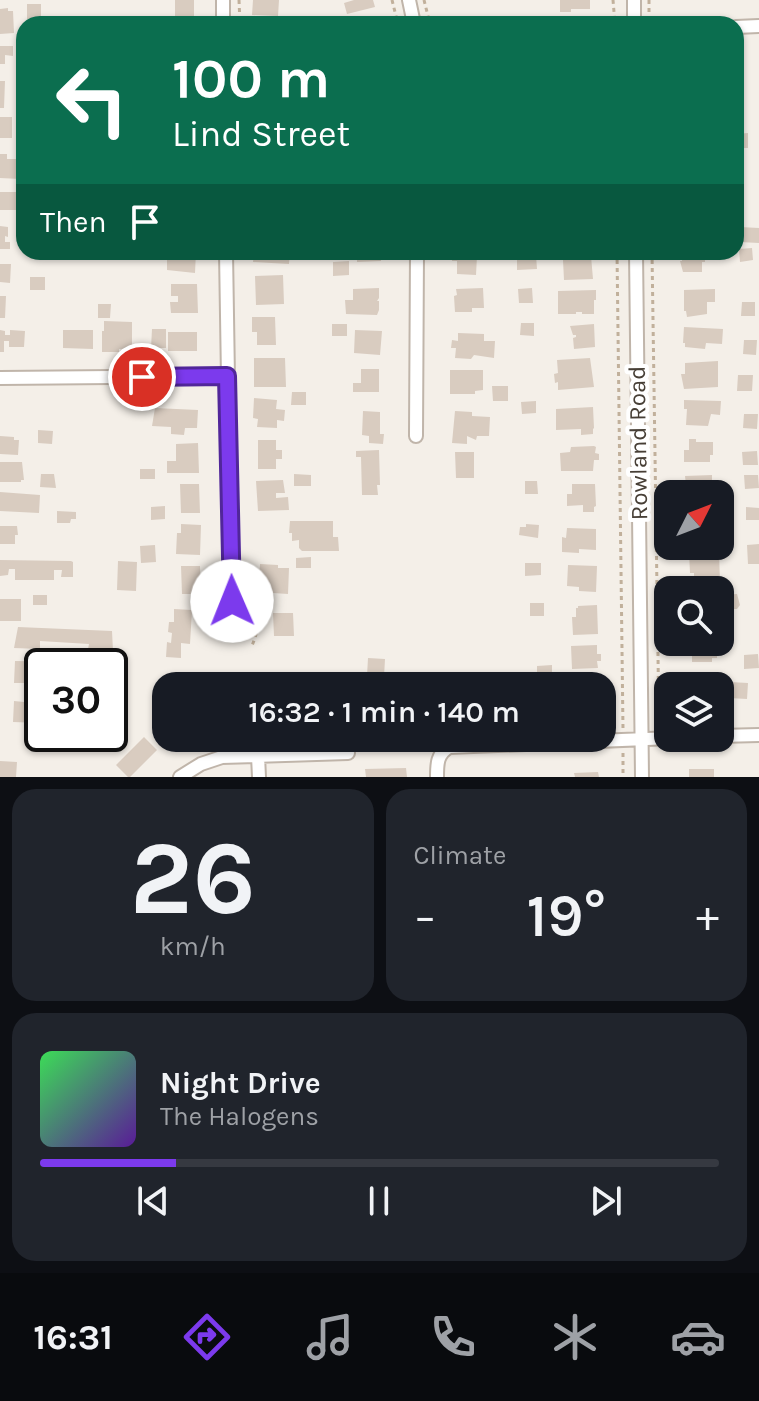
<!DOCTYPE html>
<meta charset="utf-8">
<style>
:root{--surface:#171b24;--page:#20242c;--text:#f1f3f6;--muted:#9ea1a6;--line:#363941;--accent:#7c3aed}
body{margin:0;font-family:Karla,sans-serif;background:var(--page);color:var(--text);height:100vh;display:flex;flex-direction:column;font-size:30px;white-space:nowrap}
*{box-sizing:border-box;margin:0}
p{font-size:26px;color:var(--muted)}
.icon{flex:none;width:44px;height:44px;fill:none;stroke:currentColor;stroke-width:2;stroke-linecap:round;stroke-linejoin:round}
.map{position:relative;height:777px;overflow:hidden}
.side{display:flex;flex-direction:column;gap:12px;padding:12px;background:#0d0f14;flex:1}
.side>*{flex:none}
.top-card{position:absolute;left:16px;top:16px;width:728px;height:244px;border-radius:24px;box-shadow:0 2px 6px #0004;background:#0b6e4f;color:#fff;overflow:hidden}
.needle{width:52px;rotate:48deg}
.controls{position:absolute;left:654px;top:480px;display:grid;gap:16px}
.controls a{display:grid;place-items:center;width:80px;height:80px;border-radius:16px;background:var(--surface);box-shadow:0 2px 6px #0004;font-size:40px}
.speed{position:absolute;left:24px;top:648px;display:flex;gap:16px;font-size:40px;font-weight:700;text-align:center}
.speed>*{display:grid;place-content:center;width:104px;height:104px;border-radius:50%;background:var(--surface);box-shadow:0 2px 6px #0004;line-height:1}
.speed .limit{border:4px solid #111;border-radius:12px;background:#fff;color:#111}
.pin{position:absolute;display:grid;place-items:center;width:68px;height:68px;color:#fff;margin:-34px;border:4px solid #fff;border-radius:50%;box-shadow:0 2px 8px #0007}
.me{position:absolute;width:88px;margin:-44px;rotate:359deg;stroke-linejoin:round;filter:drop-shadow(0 0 6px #0008)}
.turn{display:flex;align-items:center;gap:28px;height:168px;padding:0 24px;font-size:36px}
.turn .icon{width:104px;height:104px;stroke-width:2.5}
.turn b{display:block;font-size:56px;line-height:68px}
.then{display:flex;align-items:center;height:76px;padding:0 24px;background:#0003;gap:16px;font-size:30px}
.big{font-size:60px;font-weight:600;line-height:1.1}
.side .card{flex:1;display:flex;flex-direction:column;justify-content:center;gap:12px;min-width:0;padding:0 28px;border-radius:24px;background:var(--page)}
.side .dial{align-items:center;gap:0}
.dial b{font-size:104px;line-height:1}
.song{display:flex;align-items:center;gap:24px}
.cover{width:96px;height:96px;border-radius:12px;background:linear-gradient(135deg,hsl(130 70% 55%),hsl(270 70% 35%))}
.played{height:8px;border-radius:4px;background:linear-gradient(90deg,var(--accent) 20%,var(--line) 20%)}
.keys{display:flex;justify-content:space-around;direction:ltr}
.heat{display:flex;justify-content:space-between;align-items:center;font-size:44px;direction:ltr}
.side .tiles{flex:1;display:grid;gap:12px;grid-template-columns:1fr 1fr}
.card:last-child{grid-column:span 2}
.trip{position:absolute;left:152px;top:672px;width:464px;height:80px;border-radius:24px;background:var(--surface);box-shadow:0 2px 6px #0004;font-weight:600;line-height:80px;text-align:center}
.dock{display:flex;height:128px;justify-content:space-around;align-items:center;background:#090b0e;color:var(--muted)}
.dock .icon{width:56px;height:56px}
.dock .selected{color:var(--accent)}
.dock b{font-size:36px;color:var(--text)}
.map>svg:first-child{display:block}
</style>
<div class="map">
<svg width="759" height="777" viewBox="0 0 759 777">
<rect width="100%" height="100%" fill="#f4efe8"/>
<path fill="#d9ccc0" d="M175 0H194V24H175Z
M253 0H279L278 16 252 15Z
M354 0H373L375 7 347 14 344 3Z
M560 0H590V9H571V12H560Z
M27 4H41V19H27Z
M8 8V11H13L14 33 0 34V9Z
M0 46H13V56L5 55V64H0Z
M0 81H5L4 108H0Z
M0 117H12V138H0Z
M748 133V148H736V134Z
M0 154H7V159H21L20 179 0 178Z
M0 192H16V210H0Z
M0 226 8 227V237L5 236V242H10V249H0Z
M740 227 759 228V243L739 242Z
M752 248 753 260 740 262 739 249Z
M178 252H196L195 273 167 270V259L177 260Z
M254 252H290L289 264 253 262Z
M362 252H380L381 261 357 262V254H362Z
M453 252H482L481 256H477L476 275 457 274V261H452Z
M705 253V262H702V272H683L680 261H682V254Z
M536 255 537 269 517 270V256Z
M591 256 593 279 564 280 563 260H571V257Z
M349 261V275L333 276V262Z
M0 264H11L10 283 0 282Z
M283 275 284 304 256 305 255 276Z
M30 277H45V290H30Z
M171 284H197L198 313H171L170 302H178V296H171Z
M379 288V298L377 301H379V310L377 315 346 314 345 300H353V289Z
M483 288 484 308H472V312H455L454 296 457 295 456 289Z
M532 288 533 303H519L518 289Z
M715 289V302H707V314L687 317 686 311H684V290Z
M596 290V300H594V314H582V312H576V314H558V291Z
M0 296H6L5 318H0Z
M742 302H755V316H741Z
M98 304H111L110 318H98Z
M252 317H275L276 345H257V332H252Z
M104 321 132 322V350L119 349V352H102V331H104Z
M521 323H534V336L520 335Z
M332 324H347V336H332Z
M594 324 595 347 574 349 573 338 576 337V335H573L570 326Z
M684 327 723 329 722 344 706 343 705 349 685 347V343H683Z
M152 329H166V348H151Z
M0 330 5 331V335H10V330L25 331 24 347H9V341H4V352H0Z
M63 330H93V349L63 348Z
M355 330 382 331 380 355 354 353Z
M168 332H197V351H168Z
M458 333 484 334V341H495L494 358 474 355 471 359 455 358 456 348H451L452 340 458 341Z
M744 340H757L756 355 743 354Z
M254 358H285L286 387H254Z
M590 358 594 387 558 390V382L555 383 554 374 558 373 557 360Z
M718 361V387L684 389 681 374H685V363Z
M361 369H379V392H353V383H361Z
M450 370H483V390L475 391V394H450Z
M738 375H753L752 391H737Z
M492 386H508V401H493Z
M292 392H306V405H291Z
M254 398 277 400 276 409 285 410 284 421 277 420V428L257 427 258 419 253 418Z
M684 400 721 401 720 415 711 414 708 426 686 425 687 409H684Z
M536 401V413L522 414 521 402Z
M593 407 594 428 593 429V434L581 435V429L556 430V409Z
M155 408 198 410 197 428H185L184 435 171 434V427L152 426Z
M363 411 380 412V434H384L383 444 369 443V436L362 435Z
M455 411 472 412V416L490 417 489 436H477L476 440 467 436V444L452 443Z
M744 414H758L757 429 743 428Z
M38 430 53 431 52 444 38 443Z
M0 436 14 437V440H19L18 455 0 454Z
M689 439H696V442H713V455H710V462H684V450H689Z
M258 440H276V450H282V459H276V469H258Z
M198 443 199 473H167V461H176V444Z
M594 446 596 447 595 453 599 454V460H594L593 471H561L560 453 570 452 571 447Z
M379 450 380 485H377L378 495H362L361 457H356V451Z
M757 451 758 465H743L742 452Z
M455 452H474V478H456Z
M0 462H22L24 480H21V482H0Z
M140 469H155V479H140Z
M41 474H54L56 488 40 487Z
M294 474 311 475V486H294Z
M712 475V482H716V494H688V491H683V485H686L685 476Z
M744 475H758L759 488 745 489Z
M283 480 285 493H276V498L288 497 289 510 258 511 256 481Z
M525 481H537L538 494H525Z
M180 484H199L200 513H181Z
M572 484H595L596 506 594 507V512H583V505L567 506V494H572Z
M0 492 40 495 39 513 0 511Z
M165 506V519L151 520V507Z
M746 507 759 508V520H746Z
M57 511 76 512V519H71L70 523H57Z
M290 521H333V537H338L339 551H302L299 548V540L292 541V533H289Z
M181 524 201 525 200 555 176 554 177 533H181Z
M526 524 539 525 538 538 519 535 520 527H526Z
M0 526H17L18 535H15V544H0Z
M567 528 596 529V550L579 549V553L562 552V537L566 538Z
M759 544V564H748L747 545Z
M155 545 156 562 141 563 140 546Z
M689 552H719L720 583H704L703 579H694V573H690Z
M311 557V568H296V558Z
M0 560 71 561 73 562V577H61L62 570H54V580H15V569H9L8 575 0 576Z
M118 561 137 562 136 591 117 590Z
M525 563H541V575L525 576Z
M260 564 278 565V568H289L288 594 258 592Z
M568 565 597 566 596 592 579 591V587L567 586Z
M181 566H200L201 594H182Z
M737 594 740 605 737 609H730L731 619H720V595Z
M33 595H47V605H33Z
M0 599H21V621H0Z
M530 603H544V616H530Z
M597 605 598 634 573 635 572 617H576V608H578V606Z
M174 609 192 610 190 644 181 643V658L166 657 167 642 171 643 172 633 168 632 169 622H174Z
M273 613H293L294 636H274Z
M18 627 112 631 113 651 88 649 89 644 40 641V649L14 648Z
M691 642H717V658H712V662H692V654L688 655V648L691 647Z
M597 645V654H601V661H597L598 668 572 669 571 646Z
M758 654 759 668 744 669V655Z
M368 658 385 659 384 677 367 676Z
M15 661 76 662V666H42V677H24V683H14Z
M552 665V679H537V666Z
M507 672 508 686H477V673Z
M409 676 425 677 424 686H408Z
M717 677H726L727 695H720V686H675V683L717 682Z
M452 679 467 680 466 686H451Z
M730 682 748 683 747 699 729 698Z
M14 701 24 702V706L42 708V723L13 722Z
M166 720V745L157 724Z
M144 737 157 750 130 777H128L116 765Z
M0 761 17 762 16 777H0Z
M406 768 407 777H366L365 769Z
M689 769H714V777H689Z
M598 772 599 777H575L574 773Z"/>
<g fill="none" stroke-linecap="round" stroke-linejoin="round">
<defs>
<path id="street" d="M223 0V24
M409 0 414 24
M634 0V24
M736 27 759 26
M226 252 232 631
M636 252 642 777
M0 378 227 376
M416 436 417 252
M720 736 759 735
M258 756 259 777
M180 777 201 764 222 757 348 753
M437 777C437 764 437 754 449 747L672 738"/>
</defs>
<use href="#street" stroke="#c0b5aa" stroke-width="16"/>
<path stroke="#c1b09b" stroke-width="3" stroke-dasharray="4 4" stroke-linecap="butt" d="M239 0 240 24
M392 0 398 24
M424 0 430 24
M613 0 615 24
M649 0V24
M617 252 623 729
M652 252 659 724
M245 605C261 620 259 629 251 648
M623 753V777"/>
<use href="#street" stroke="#fff" stroke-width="12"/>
</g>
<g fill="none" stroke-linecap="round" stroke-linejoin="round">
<defs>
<path id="route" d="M142 377 227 376 232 601"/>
</defs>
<use href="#route" stroke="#51269a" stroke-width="20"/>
<use href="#route" stroke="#7c3aed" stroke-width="14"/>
</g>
<g text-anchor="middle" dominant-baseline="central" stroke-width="8" stroke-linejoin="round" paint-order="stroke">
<g font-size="24" fill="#473f36" stroke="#fff">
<text transform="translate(638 443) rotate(-91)">Rowland Road</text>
</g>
</g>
</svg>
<div class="controls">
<a><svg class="needle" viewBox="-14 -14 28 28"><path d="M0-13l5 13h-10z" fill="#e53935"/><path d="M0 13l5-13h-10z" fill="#9ea1a6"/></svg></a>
<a><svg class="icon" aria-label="search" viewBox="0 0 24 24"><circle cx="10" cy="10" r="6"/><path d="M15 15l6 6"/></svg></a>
<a><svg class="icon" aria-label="layers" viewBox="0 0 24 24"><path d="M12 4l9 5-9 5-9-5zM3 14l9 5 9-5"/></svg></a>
</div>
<div class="speed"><div class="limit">30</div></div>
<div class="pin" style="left:142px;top:377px;background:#d93025"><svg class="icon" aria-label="arrive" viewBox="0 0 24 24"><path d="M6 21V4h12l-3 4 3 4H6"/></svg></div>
<svg class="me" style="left:232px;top:601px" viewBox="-20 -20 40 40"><circle r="19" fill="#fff"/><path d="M0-13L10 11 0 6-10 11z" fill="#7c3aed"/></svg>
<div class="trip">16:32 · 1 min · 140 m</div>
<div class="top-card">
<div class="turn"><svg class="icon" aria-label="left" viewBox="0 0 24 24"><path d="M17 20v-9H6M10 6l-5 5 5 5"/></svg><div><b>100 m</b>Lind Street</div></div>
<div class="then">Then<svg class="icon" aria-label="arrive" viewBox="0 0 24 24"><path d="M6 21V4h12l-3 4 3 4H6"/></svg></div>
</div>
</div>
<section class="side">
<div class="tiles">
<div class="card dial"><b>26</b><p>km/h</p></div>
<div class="card"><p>Climate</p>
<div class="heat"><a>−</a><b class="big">19°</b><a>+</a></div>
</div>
<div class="card">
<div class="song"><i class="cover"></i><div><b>Night Drive</b><p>The Halogens</p></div></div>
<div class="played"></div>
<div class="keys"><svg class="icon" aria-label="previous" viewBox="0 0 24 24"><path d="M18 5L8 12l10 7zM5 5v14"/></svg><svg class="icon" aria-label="pause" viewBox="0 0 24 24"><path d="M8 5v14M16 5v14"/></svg><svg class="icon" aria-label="next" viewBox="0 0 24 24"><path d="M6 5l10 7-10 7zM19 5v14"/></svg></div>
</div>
</div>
</section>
<nav class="dock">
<b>16:31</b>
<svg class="icon selected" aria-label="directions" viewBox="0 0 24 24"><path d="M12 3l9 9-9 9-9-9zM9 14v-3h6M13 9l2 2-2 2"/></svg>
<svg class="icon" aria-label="music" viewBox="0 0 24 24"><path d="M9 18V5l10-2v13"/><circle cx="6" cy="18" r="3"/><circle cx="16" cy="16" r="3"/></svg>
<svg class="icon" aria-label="phone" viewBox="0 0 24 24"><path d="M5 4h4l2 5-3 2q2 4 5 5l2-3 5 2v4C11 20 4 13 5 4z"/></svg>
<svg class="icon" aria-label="climate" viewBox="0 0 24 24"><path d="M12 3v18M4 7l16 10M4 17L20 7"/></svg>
<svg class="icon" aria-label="car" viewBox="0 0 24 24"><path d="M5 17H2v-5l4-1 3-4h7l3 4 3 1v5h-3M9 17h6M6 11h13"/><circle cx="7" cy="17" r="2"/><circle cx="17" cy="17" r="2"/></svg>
</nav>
